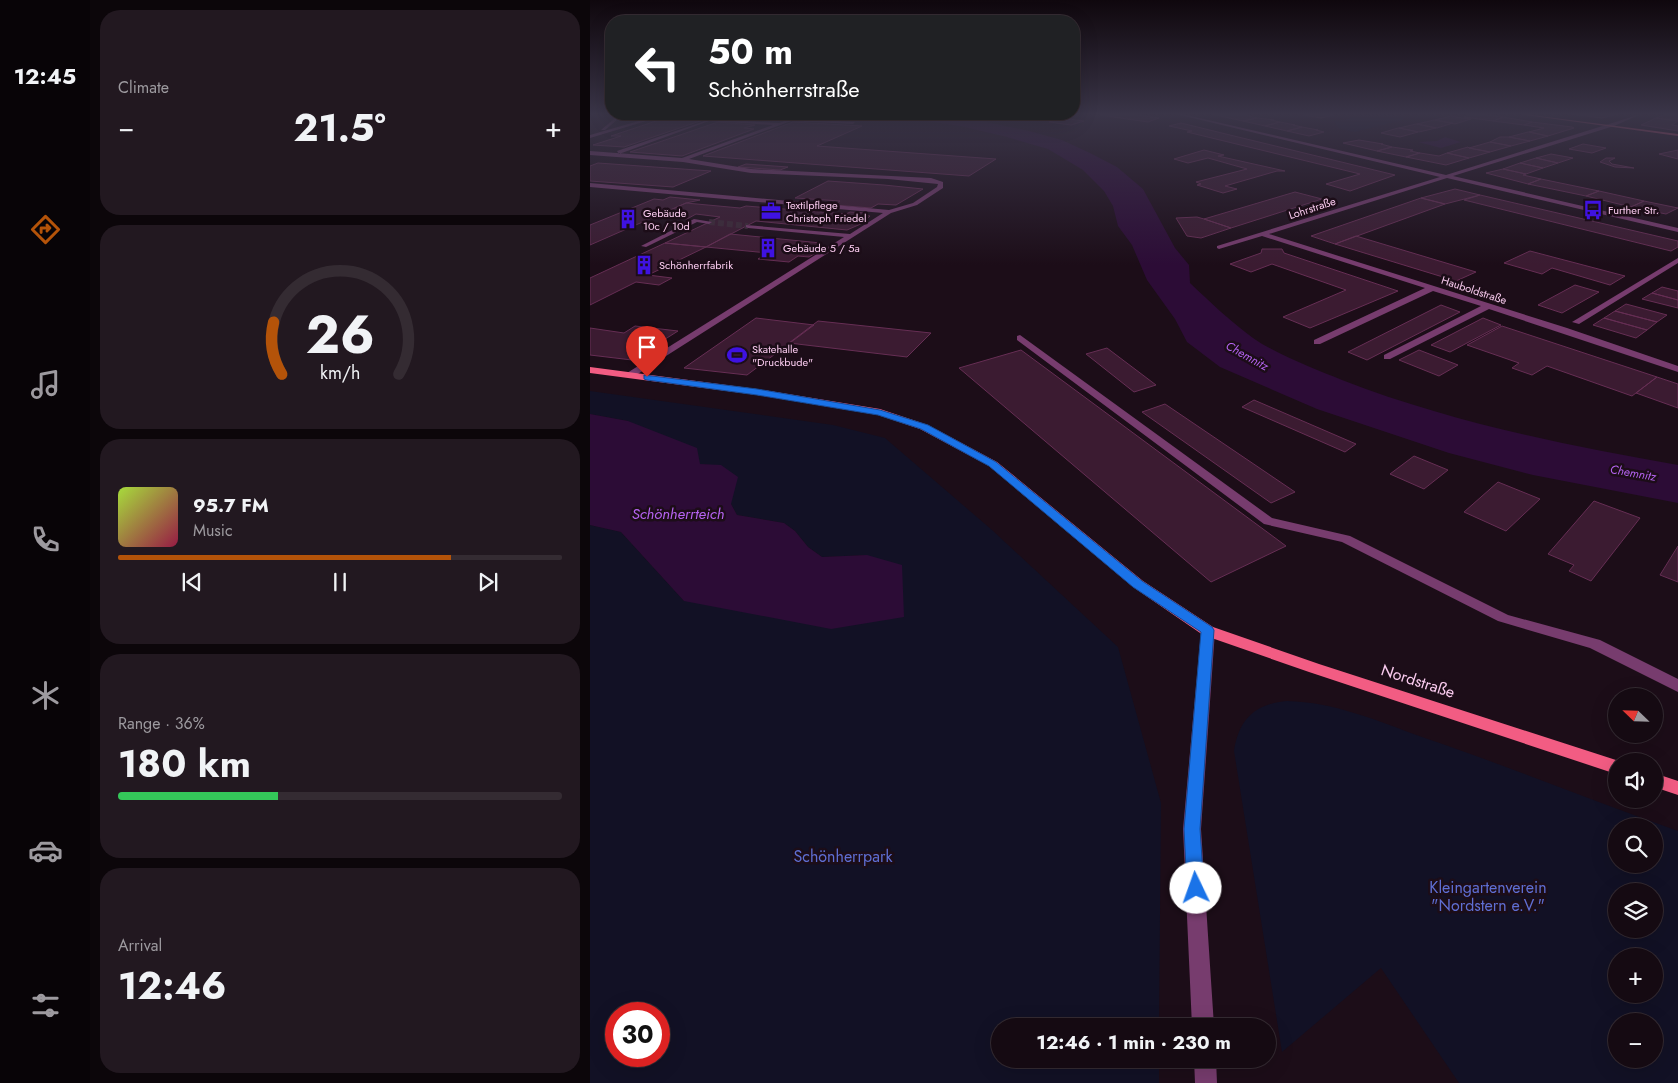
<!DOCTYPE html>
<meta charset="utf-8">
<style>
:root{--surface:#150a12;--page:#221820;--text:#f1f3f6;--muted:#9d9a9f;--line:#342b32;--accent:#b45309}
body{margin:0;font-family:Jost,sans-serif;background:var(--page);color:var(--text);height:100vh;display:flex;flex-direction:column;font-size:19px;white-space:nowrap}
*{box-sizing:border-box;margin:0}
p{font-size:16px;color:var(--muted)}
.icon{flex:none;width:28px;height:28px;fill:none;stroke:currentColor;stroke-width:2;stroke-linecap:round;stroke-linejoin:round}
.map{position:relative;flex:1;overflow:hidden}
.drawer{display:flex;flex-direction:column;gap:10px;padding:10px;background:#0c060a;width:500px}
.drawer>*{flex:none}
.top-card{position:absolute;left:15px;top:15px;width:475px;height:105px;border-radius:20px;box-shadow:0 5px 20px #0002,0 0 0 1px var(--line);background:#202124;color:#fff;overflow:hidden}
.needle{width:32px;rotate:293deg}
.fabs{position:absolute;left:1018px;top:688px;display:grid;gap:10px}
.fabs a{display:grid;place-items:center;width:55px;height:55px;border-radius:50%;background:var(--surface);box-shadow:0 5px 20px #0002,0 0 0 1px var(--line);font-size:25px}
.speed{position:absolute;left:15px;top:1002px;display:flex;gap:10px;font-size:25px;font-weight:700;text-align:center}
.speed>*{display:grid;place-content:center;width:65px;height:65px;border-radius:50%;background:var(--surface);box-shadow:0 5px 20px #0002,0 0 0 1px var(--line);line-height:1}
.speed .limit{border:8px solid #d22;background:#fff;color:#111}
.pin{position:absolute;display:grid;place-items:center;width:42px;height:42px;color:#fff;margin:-51px -21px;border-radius:50% 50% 50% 0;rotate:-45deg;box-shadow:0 0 5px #0007}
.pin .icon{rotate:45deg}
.me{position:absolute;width:55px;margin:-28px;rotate:357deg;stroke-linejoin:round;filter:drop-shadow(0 0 4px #0008)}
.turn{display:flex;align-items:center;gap:18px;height:105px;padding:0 20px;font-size:22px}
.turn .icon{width:65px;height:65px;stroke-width:2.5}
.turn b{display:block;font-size:35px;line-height:42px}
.big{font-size:38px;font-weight:700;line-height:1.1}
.drawer .card{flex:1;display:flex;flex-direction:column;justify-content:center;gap:8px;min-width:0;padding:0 18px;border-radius:20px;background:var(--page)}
.drawer .dial{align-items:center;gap:0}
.dial svg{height:130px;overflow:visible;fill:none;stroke:var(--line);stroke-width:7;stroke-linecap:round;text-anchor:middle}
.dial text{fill:var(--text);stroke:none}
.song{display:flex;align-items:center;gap:15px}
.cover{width:60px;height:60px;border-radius:8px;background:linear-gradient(135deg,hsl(80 70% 55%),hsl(340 70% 35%))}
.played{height:5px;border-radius:2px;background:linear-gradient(90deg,var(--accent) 75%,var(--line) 75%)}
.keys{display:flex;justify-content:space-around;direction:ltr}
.heat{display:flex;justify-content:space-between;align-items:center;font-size:28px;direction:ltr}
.charge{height:8px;border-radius:4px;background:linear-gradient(90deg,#34c759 36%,var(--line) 0)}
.trip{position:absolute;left:401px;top:1018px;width:285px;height:50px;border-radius:25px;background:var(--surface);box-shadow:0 5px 20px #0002,0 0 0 1px var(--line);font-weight:700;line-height:50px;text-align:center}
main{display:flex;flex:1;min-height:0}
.menu{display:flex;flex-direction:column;width:90px;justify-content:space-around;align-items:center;background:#080407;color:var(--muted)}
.menu .icon{width:35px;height:35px}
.menu .active{color:var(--accent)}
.menu b{font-size:22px;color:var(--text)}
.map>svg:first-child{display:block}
</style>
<main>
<nav class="menu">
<b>12:45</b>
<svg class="icon active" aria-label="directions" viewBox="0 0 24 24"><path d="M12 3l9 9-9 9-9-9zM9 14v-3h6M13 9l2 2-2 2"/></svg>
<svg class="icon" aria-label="music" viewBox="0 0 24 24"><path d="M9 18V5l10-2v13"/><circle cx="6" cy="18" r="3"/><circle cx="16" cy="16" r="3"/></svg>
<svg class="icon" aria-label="phone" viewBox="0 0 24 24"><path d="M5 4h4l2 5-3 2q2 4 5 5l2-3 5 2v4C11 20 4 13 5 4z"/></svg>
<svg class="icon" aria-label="climate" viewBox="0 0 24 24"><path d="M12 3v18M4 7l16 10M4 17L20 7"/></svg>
<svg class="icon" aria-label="car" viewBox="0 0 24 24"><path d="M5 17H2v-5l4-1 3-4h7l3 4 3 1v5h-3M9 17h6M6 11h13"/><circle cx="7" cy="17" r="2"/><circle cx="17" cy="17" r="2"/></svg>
<svg class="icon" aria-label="filters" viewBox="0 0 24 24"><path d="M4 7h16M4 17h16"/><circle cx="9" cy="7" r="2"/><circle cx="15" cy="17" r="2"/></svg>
</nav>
<section class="drawer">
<div class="card"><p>Climate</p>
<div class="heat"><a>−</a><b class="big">21.5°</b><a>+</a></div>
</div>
<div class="card dial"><svg viewBox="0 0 100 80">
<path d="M14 69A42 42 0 1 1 86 69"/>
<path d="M14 69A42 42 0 0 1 9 37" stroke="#b45309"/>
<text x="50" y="56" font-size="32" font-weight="700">26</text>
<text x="50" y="72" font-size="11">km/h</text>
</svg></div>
<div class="card">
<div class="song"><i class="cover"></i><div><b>95.7 FM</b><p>Music</p></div></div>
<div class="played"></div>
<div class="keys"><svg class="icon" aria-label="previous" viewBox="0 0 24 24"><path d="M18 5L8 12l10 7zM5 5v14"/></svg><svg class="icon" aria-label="pause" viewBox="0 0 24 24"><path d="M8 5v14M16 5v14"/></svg><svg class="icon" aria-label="next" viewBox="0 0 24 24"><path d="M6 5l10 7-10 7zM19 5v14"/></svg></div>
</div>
<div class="card"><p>Range · 36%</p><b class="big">180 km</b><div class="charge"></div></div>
<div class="card"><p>Arrival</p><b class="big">12:46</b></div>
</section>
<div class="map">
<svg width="1088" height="1083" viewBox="0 0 1088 1083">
<rect width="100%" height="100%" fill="#1c0d18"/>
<path fill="#121125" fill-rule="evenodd" d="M778 114H798L816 119 765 132 750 129 744 122Z
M0 391 243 425 295 438 402 530 528 647 571 803 569 1026H410V1059H569V1083H0V525L31 532 94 601 277 555 232 557 218 547 205 531 194 523 147 515 141 504 131 466 110 464 38 421 0 414ZM26 1014H69V1056H26Z
M697 701C744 702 788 721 832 737 918 766 1002 801 1088 831V1083H869L791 968 692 1052 644 751C649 719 665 704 697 701ZM1026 826H1064V864H1026ZM1026 891H1064V929H1026ZM1026 956H1064V994H1026ZM1026 1021H1064V1059H1026Z"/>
<path fill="#2c0c36" d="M290 114 364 115 439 131 472 140 500 153 527 167 553 189 585 248 599 265 600 283C620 302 641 322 663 338 684 353 727 370 752 380 860 422 974 445 1088 465V503L943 475 859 453 727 409 630 367 597 342 585 319 557 280 542 245 528 226 523 206 514 191 493 170 458 149 417 137 370 126Z
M855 137 871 142 851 148 828 142 847 141Z
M0 414 38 421 107 448 110 464 131 465 148 477 141 504 147 515 194 523 205 531 218 547 232 557 277 555 312 565 314 617 241 629 94 601 31 532 0 525Z"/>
<path fill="#3b1b31" stroke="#662e54" d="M159 114H183L165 120 144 119Z
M447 114H474L465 117 471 118 461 121 436 117Z
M513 114H541L569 118 558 122 510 115Z
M621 114H652L667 118 653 121Z
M738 114 744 115 731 118 713 115Z
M880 114H887L913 117 903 121 874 117Z
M981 114H1028L1012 118Z
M1076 114 1088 115V121L1066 118Z
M861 116 872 118 881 119 865 124 845 120Z
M913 117 942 122 934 125 903 121Z
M75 118 113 120 34 147 3 145 31 136H21Z
M471 118 494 121 481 125 459 122Z
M668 118 684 120H681L690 122 675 126 653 121Z
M1066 118 1088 121 1082 125 1088 126V131L1051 125Z
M844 120H845L863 123 847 128 827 124Z
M128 122 165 125 154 128 164 129 92 156 40 152Z
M203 122 272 126 227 146 406 159 379 176 113 156Z
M690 122 705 125H703L712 127 697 131 675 126Z
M942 122 982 127 984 128 958 136 939 132 954 128 934 125Z
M591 123 640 135 805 175 760 191 736 184 770 174 597 132 602 131 579 126Z
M826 124H827L846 128 829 132 809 128Z
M712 127 728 130H726L734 132 719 136 697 131Z
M808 128H809L828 132 810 137 791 133Z
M938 132H939L958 136 940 141 919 137Z
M910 137H919L940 141 921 146 900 142Z
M769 140 793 144H791L802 147 787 151 753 143Z
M900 142 921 146 900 152 879 148Z
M993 144 1016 148 1002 153 979 149Z
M802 147 823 150 820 151 830 153 816 157 787 151Z
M878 147 879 148 900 152 879 158 857 153Z
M614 150 634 155 628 156 695 171H687L635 186 647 189 633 193 607 185 611 184 606 182 657 169 618 158 598 163 584 159Z
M1088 150V159L1069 154Z
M830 153 849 156 857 153 879 158 856 165 816 157Z
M961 154 983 158 968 163 946 158Z
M946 158 968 163 953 168 930 163Z
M1016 158H1025L1019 161 1022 164 1044 168 1025 167 1010 162Z
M8 163 121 171 83 187 0 181V166Z
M930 163 953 168 936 174 913 169Z
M156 164 198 167 190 170 148 167Z
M913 169 936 174 933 175 951 179 938 184 896 173Z
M951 179 1009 191 996 196 938 184Z
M238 181 294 185 333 189 306 205 288 204 281 208 244 205 250 201 205 198Z
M865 189 890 195 855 204 831 198Z
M1009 191 1054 201 1041 207 996 196Z
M705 192 732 199 641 228 614 219Z
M890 195 1088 241V247L1081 251 874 200Z
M80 197 110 200 96 203 0 245V225L64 199 73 200Z
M831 198 855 204 745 244 721 236Z
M1054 201 1088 208 1076 214 1041 207Z
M96 203 150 208 156 206 256 214 260 212 277 213 273 215 280 216 273 223 257 230 166 221 116 247 75 243 130 217 106 214 97 219 86 218 95 214 76 212Z
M607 217 614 219 641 228 611 238 597 236 586 218Z
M140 234 231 243 221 250 229 251 219 257 208 256 199 262 168 259 178 253 116 247Z
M766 236 886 272 866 281 745 244Z
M75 243 116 247 58 275 82 278 69 285 46 282 0 305V278Z
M672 249H692L694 253 808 291 720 328 693 317 756 290 682 264 661 272 640 264 671 253Z
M940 251 1035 276 1020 285 962 268 952 274 914 263Z
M985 285 1009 292 972 313 948 305Z
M1072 287 1088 291V300L1062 293Z
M1062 293 1088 300V308L1052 299Z
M1036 304 1077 315 1067 322 1025 311Z
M851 305 870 312 777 360 758 352Z
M1025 311 1067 322 1057 330 1014 318Z
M166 318 224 325 157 375 94 368Z
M893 318 911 325 860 352 841 345Z
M1014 318 1057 330 1046 338 1003 325Z
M228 321 341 333 317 357 199 343Z
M45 326 88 331 42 360 0 355V328L34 333Z
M912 326 1067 377 1042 396 957 366 942 375 922 368 929 363 877 345Z
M517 348 566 385 544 392 496 354Z
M431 350 696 546 621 582 369 368Z
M829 350 868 365 849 376 809 360Z
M1067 377 1088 384V408L1046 393Z
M664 400 766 444 755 452 652 407Z
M575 404 705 492 681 503 552 412Z
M824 456 858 470 834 489 800 474Z
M908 482 950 499 916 531 874 512Z
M1004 501 1050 518 1001 581 979 571 984 565 958 554Z
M1088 546V582L1070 575Z"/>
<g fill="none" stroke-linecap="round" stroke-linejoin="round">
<path stroke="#3d2a38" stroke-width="6" stroke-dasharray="6 3" stroke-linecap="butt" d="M119 222 158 226"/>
<path fill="#773c6e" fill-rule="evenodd" d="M30 114H34L15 130H11Z
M586 114H592L856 175 1051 114 1024 126 863 176 1088 228V232L857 178 679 234 977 328 1088 366V372L899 309 800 359H794V355L891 306 843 291 730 344H724V340L835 288 672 236 629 249 627 248V246L850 177Z
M66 116 189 123 201 119 265 122 263 124 201 121 99 159 161 169 341 178 353 182V188L327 205 301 213 43 377H37V373L254 237 158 228 156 227V225L260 234 293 213 0 187V183L299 210 323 203 347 187 348 184 298 179 161 173 93 162 0 155V151L92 158 183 125 119 121 29 154 27 151 115 121 66 118 0 138V135Z
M104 219 122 222 119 224 107 222 56 247 51 246Z
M1088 258V263L989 324 982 322Z
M430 335 682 518 760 536 918 615 1010 640 1088 679V692L1000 648 908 621 752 542 674 524 427 340V336Z
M618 626 623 627 625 631 611 829 624 1026H602L593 829 611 631 613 627Z
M604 1059H626L627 1083H605Z"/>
<path fill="#f25c83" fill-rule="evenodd" d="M934 114 1088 134V136L936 115Z
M0 367 167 389 290 409 338 425 407 462 553 581 623 627 729 664 1029 761H1026V774L719 672 613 635 543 587 399 466 330 429 288 415 167 395 0 373Z
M1064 773 1088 781V795L1064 787Z"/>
</g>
<linearGradient id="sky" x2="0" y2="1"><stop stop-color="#0f070d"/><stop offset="0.43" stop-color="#3a3548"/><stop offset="1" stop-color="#3a3548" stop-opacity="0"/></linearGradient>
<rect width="1088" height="265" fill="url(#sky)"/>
<path fill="#1a73e8" stroke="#114b97" d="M54 375 167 389 290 410 338 425 406 462 552 581 622 627 624 630 610 829 614 888 612 894 606 896 599 894 597 888 594 829 611 632 543 587 399 466 331 429 288 415 167 395 57 380 54 379Z"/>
<defs>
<symbol id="bus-bare" viewBox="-9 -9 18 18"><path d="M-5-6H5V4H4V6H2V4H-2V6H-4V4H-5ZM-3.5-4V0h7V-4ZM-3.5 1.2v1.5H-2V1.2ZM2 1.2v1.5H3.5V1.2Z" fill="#3f12e1" stroke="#1c0d18" stroke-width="2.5" paint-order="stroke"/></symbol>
<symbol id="office-bare" viewBox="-9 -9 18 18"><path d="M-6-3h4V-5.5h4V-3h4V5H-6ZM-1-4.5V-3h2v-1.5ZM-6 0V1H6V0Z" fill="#3f12e1" stroke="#1c0d18" stroke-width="2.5" paint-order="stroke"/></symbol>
<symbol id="building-bare" viewBox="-9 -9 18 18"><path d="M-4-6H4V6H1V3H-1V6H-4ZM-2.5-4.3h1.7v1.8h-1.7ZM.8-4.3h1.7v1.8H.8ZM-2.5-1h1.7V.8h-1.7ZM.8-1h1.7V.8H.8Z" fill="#3f12e1" stroke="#1c0d18" stroke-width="2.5" paint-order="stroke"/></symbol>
<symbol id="stadium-bare" viewBox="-9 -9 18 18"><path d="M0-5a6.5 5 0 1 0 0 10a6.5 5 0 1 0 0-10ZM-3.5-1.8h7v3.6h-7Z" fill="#3f12e1" stroke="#1c0d18" stroke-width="2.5" paint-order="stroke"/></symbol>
</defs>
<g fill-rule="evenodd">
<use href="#bus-bare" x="989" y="196" width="28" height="28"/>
<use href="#office-bare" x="167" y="197" width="28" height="28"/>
<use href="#building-bare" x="24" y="205" width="28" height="28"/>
<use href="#building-bare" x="164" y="234" width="28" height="28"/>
<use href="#building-bare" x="40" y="251" width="28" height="28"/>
<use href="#stadium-bare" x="133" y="341" width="28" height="28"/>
</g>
<g text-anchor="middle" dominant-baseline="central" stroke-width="5" stroke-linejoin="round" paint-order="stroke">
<g font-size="11" fill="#fbccf0" stroke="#1c0d18" text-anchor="start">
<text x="196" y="205">Textilpflege<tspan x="196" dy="13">Christoph Friedel</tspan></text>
<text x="1018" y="210">Further Str.</text>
<text x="53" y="213">Gebäude<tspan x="53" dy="13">10c / 10d</tspan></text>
<text x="193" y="248">Gebäude 5 / 5a</text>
<text x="69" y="265">Schönherrfabrik</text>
<text x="162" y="349">Skatehalle<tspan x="162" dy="13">"Druckbude"</tspan></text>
</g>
<g font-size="11" fill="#fbccf0" stroke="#1c0d18">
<text transform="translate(722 208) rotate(-18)">Lohrstraße</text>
<text transform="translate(884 290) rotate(18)">Hauboldstraße</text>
</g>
<g font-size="12" font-style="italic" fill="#b663f2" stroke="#1c0d18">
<text transform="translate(657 356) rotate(29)">Chemnitz</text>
<text transform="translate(1043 473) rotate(10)">Chemnitz</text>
</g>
<g font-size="15" font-style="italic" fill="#b663f2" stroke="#1c0d18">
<text x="88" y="514">Schönherrteich</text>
</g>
<g font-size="16" fill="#fbccf0" stroke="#1c0d18">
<text transform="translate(828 681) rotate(18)">Nordstraße</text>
</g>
<g font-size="16" fill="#5f6fd4" stroke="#1c0d18">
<text x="253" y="856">Schönherrpark</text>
<text x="898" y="887">Kleingartenverein<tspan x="898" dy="18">"Nordstern e.V."</tspan></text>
</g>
</g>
</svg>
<div class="fabs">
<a><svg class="needle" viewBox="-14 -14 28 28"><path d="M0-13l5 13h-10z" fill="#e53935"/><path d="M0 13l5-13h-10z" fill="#9d9a9f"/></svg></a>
<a><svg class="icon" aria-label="sound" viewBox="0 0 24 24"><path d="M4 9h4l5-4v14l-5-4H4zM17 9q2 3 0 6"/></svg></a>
<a><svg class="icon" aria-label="search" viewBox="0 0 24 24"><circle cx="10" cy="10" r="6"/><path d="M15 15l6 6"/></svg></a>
<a><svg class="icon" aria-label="layers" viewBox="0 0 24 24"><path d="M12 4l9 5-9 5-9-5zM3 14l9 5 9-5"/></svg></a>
<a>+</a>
<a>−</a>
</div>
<div class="speed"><div class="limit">30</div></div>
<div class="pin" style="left:57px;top:377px;background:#d93025"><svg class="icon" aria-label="arrive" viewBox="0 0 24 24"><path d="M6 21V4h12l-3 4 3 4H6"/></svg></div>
<svg class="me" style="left:606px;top:888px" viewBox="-20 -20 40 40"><circle r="19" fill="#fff"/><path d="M0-13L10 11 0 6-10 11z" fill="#1a73e8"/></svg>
<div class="trip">12:46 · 1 min · 230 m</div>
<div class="top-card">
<div class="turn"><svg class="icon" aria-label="left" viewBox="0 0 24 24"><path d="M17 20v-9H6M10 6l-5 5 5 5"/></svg><div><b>50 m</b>Schönherrstraße</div></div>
</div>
</div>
</main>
